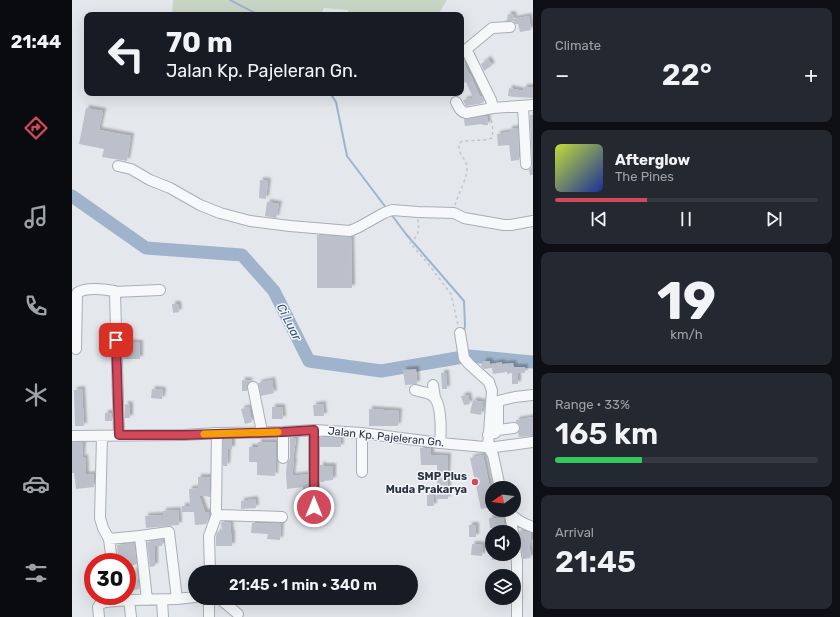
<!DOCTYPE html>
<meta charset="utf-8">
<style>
:root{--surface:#171b24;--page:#242831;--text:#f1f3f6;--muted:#9ea1a6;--line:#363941;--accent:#d1495b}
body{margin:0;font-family:Rubik,sans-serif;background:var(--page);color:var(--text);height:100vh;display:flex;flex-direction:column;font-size:15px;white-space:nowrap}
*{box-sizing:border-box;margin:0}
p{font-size:13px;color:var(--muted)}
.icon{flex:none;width:22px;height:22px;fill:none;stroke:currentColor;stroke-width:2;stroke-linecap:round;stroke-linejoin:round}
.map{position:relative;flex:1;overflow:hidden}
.drawer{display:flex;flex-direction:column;gap:8px;padding:8px;background:#0d0f14;width:307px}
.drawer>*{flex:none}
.guide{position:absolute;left:12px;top:12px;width:380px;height:84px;border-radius:8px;box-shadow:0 4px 16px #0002;background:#171b24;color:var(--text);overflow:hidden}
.needle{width:26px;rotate:256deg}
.fabs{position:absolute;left:413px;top:481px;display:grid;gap:8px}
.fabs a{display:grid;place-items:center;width:36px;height:36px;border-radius:50%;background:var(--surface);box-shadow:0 4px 16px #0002;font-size:20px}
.speed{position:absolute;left:12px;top:553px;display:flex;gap:8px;font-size:20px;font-weight:700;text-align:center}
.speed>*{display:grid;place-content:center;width:52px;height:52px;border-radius:50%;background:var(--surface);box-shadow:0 4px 16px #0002;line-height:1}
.speed .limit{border:6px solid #d22;background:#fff;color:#111}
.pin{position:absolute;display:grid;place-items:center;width:34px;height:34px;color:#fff;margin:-17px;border-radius:8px;box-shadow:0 2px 6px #0006}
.me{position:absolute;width:44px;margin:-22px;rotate:0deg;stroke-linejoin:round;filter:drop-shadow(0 0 3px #0008)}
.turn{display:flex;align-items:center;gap:14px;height:84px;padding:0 16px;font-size:18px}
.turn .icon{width:52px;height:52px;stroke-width:2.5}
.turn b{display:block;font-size:28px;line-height:34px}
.big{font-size:30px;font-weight:600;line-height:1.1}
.drawer .card{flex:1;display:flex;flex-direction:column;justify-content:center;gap:6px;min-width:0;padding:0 14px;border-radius:8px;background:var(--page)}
.drawer .dial{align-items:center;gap:0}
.dial b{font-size:52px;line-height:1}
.song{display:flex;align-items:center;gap:12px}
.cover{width:48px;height:48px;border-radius:6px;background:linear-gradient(135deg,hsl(70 70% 55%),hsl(230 70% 35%))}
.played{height:4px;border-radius:2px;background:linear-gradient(90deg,var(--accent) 35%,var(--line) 35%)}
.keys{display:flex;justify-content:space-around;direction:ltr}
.heat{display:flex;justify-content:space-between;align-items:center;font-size:22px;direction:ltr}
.charge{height:6px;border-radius:3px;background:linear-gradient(90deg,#34c759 33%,var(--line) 0)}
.trip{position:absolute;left:116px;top:565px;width:230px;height:40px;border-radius:20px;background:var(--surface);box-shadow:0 4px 16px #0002;font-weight:600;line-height:40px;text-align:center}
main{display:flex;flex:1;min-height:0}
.dock{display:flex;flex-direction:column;width:72px;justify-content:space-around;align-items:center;background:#090b0e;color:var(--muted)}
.dock .icon{width:28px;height:28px}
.dock .active{color:var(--accent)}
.dock b{font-size:18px;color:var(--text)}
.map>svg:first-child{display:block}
</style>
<main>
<nav class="dock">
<b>21:44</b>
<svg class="icon active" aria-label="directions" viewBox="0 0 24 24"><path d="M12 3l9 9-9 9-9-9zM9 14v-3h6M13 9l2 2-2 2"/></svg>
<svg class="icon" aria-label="music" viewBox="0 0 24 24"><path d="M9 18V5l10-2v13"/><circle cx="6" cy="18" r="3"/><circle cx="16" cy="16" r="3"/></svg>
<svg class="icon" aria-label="phone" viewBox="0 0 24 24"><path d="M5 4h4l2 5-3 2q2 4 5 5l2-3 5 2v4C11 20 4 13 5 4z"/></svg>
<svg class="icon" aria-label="climate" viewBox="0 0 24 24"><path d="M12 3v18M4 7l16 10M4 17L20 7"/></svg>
<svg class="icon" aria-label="car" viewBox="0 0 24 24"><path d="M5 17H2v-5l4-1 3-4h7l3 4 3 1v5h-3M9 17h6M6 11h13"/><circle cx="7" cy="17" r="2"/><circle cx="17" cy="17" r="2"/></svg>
<svg class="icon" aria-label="filters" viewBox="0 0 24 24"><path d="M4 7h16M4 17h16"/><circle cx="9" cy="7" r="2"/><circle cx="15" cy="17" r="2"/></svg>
</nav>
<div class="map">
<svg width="461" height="617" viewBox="0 0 461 617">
<defs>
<filter id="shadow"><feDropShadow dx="3" dy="-3" stdDeviation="1" flood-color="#0004"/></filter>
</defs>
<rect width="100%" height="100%" fill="#e4e7ec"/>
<path fill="#c9d6c5" d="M101 0H375L366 15H276V10L252 8 249 15H100Z"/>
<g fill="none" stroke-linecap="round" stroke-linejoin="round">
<path stroke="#9fb4cc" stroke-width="2" d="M158 0 187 15
M258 93 264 102 275 156 315 209
M319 214 334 234 392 301 393 326 392 331"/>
<path stroke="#9fb4cc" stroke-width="13" d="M0 196 74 248 170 255 202 291 237 361 309 371 397 356 461 362"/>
</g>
<path fill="#bbc0ca" filter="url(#shadow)" d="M436 14 442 15 441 19 457 16 459 30 448 32 446 24H443L441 21H432L435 20Z
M389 57 397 74H398L408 97 410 96 412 102 407 104 394 106 391 100 401 98 394 82 389 84Z
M416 59 420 65 412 71 409 64Z
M452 87H461V98L443 97 436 96 437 88 451 91Z
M14 108 31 111 27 130 59 136 55 161 30 157 32 149 7 144Z
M458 115H461V175H458L457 170 460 167V164Z
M415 116 416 125H410V124L393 126 392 119Z
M446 128 447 160 439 161 437 145 426 146 425 134 437 132V129Z
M188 180 196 181 194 199 187 198Z
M195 202 207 204 204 218 193 216Z
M245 235 279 237 280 288H245Z
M100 304H106L107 312 101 313Z
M51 342 68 343V359H51Z
M411 361H418V364L430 362V364L441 363 442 367H453V373H446V384H440V373L435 374V372L421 374 420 368 412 369 409 366V365L411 364Z
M344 369 345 384 333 385 331 370Z
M369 373H374L375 389H370Z
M170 380 179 381 175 385V391H170Z
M200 380 202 393 189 396 187 386 186 383Z
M10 389 12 426H3L2 390Z
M80 389 91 390 90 399 79 398Z
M396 395 398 404 392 405 389 396Z
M401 400 411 402 409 415 398 413Z
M53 404 58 405V418H53Z
M251 404 252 416H242L241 405Z
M177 407 180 422 173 424 169 409Z
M200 407H210L211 419H200Z
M297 409 327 411 326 426H297Z
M33 413H40V421H33Z
M461 417V436L447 437 446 433 448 430V427L447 424 444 422V420Z
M248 437 268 438 269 447H248Z
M218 438H224L221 461H222L220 476 236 474V491L231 492V487L215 489 214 474 215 463 218 458Z
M151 439H160V449H156L155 466H151Z
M0 442H11L10 458 13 457 14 475 21 474 22 487 4 489 2 473H0Z
M186 442H204L203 476 185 475V462H177V447H186Z
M348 448H359V455L376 456 375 478H376V499H365V465H349Z
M411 455 420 498V507L409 509 398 458Z
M248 465H251V466H261V480L252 481V482H248Z
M126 477H138V497L127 495 133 512H137V516L134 524 123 525 122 512H110V506H118L117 489 126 488Z
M254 495 255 506 248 507V496Z
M355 495H361L362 506H355Z
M183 499 184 508 169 509V501Z
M106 510 107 525 74 528 73 516 91 515V511Z
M417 518H432V528H418Z
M149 522H158L159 533H160V546H144V537L145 532H150Z
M180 523H209L208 540 195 539 196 534 179 533Z
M397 525H404V537H397Z
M447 531H453L459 533V543H457L459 558 451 559 448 540 446 536Z
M91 539 90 546H83V566L78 567 75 542Z
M62 543 65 564 57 566 56 562H46L45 545Z
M400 544 411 545 410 556 399 555Z
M420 554H437L438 558 420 560Z
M64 570 67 589 58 591 56 584 62 583 61 571Z"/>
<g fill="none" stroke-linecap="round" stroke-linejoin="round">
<defs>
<path id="minor" d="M384 102C387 107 388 112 394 113L421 108 461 105
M451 106 454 164
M421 108 419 100 395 51 396 48 420 28 438 27
M46 166 59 169 78 180 98 188 128 205 148 213 178 221 218 226 278 231 287 227 312 213 320 210 346 212 382 213 392 218 432 225H439L461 221
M42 292 88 290
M388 333 392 358 397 364 417 382 420 391 416 447
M4 349 5 293C13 287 32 289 42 291L43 294 47 435
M361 385 363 398
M181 387 190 432
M343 390C349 392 356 392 361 396 370 403 369 432 368 443
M242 430V507
M426 430 442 428
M211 432V458
M145 433 144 511 145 514 147 515 210 517
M416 435 423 433 426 430V401L443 397 461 395
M0 436 112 435 145 433 211 432 242 430 290 433 368 443 413 447H416L418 450 421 455 428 488
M30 436 28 518 31 528 37 539 40 562
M416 448 461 442
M290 472V433
M436 510C441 518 452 524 461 527
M438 514 441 532
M68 536 97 532 105 599
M37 539 68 536 75 600
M442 541 445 562V617
M138 572 137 536 145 514
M135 598 137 603V617
M147 598 166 614
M57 600 59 617
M90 600 91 617
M27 617 26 607 28 604 33 602 57 600 105 599 123 597"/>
</defs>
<use href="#minor" stroke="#a9aeb7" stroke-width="12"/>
<path stroke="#c2c5cb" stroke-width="1.5" stroke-dasharray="3 3" stroke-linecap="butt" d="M383 205C386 195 396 176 395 168 395 158 381 151 390 141L412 140 420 138 421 131 419 117
M346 219C347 231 347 235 338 243L354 261 379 294 386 325"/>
<use href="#minor" stroke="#f7f8fa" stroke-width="10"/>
</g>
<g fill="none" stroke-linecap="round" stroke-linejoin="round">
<defs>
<path id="route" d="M44 340 47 435H112L211 432 242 430V507"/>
</defs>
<use href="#route" stroke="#882f3b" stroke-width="10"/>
<use href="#route" stroke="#d1495b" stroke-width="7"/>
<path stroke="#f59e0b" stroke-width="7" d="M132 434 206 432"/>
</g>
<circle fill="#d1495b" stroke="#f4f6f9" stroke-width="1.5" cx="403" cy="482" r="4"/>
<g text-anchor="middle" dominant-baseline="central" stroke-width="3" stroke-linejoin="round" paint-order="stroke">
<g font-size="11" fill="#2b3445" stroke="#f4f6f9">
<text transform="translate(314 437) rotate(6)">Jalan Kp. Pajeleran Gn.</text>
</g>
<g font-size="11" font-weight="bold" fill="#2b3445" stroke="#f4f6f9" text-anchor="end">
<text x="395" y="476">SMP Plus<tspan x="395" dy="13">Muda Prakarya</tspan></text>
</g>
<g font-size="12" font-style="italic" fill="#34527a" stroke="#f4f6f9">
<text transform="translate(217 322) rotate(63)">Ci Luar</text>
</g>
</g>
</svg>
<div class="fabs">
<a><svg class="needle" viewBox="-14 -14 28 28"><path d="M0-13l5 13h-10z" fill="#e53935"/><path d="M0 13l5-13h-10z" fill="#9ea1a6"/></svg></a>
<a><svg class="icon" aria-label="sound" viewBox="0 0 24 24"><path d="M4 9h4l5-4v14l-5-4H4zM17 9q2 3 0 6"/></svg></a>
<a><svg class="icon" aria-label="layers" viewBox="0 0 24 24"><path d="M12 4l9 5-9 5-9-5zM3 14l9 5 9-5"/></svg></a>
</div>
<div class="speed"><div class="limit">30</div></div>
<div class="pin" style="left:44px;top:340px;background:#d93025"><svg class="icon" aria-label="arrive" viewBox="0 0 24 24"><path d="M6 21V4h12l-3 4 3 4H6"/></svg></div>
<svg class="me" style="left:242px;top:507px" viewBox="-20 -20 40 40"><circle r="17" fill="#d1495b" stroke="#fff" stroke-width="3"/><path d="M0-11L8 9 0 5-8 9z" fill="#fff"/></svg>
<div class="trip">21:45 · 1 min · 340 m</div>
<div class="guide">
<div class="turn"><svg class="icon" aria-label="left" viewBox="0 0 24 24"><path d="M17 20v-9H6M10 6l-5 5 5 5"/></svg><div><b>70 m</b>Jalan Kp. Pajeleran Gn.</div></div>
</div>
</div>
<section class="drawer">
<div class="card"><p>Climate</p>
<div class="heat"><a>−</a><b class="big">22°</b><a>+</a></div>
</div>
<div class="card">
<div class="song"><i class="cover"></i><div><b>Afterglow</b><p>The Pines</p></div></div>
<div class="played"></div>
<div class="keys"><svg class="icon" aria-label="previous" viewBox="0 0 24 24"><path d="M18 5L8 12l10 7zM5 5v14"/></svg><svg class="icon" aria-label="pause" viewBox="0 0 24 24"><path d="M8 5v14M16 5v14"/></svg><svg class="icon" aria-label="next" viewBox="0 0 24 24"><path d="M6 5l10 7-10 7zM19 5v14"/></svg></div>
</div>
<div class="card dial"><b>19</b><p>km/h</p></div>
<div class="card"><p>Range · 33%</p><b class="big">165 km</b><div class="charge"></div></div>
<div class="card"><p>Arrival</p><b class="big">21:45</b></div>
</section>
</main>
